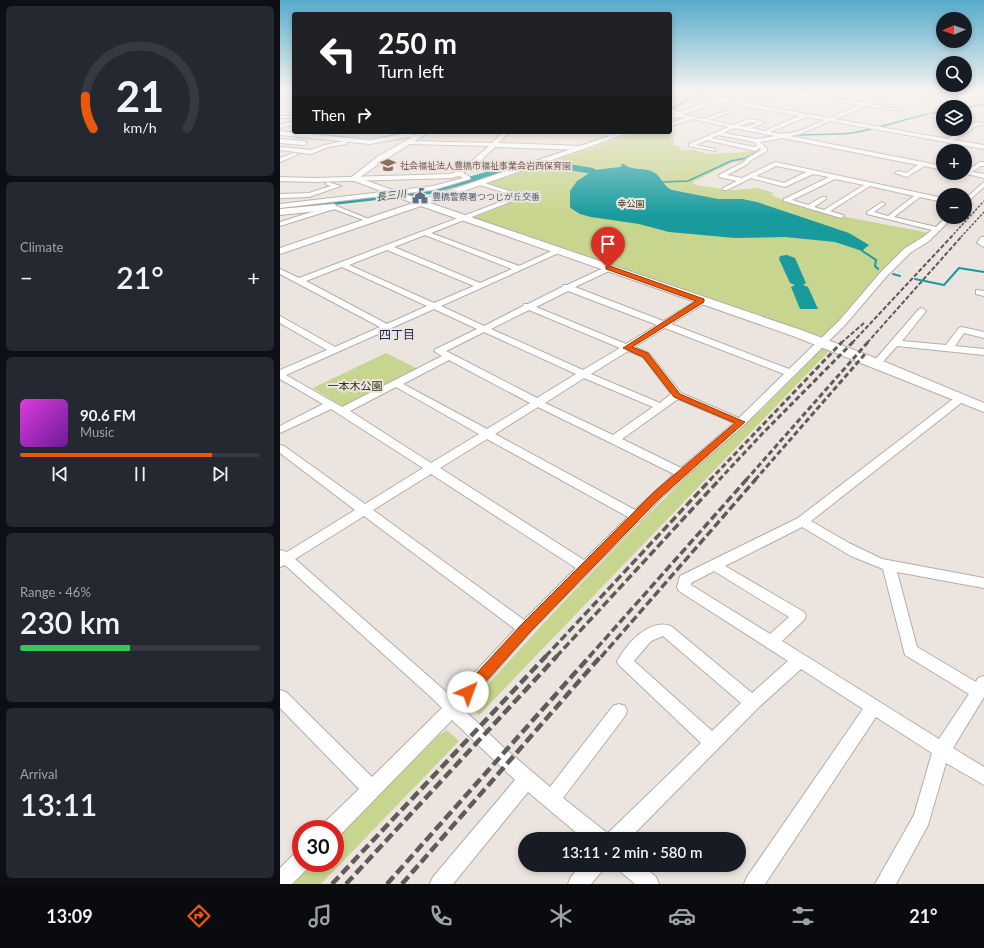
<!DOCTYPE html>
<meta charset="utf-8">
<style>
:root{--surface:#171b24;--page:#242831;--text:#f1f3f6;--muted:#9ea1a6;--line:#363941;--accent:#ea580c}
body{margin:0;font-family:Lato,"Noto Sans JP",sans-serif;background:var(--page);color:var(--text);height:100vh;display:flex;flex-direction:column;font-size:15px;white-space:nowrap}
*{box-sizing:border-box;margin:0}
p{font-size:13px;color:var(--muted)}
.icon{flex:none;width:22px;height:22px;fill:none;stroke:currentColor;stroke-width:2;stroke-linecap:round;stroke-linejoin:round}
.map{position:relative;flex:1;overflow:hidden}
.side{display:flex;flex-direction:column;gap:6px;padding:6px;background:#0d0f14;width:280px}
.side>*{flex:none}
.top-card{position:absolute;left:12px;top:12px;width:380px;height:122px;border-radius:4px;box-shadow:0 2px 6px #0003;background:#202124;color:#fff;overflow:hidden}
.needle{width:26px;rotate:268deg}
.controls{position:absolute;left:656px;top:12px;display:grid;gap:8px}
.controls a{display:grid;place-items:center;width:36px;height:36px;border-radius:50%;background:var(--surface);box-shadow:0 2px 6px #0003;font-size:20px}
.speed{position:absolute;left:12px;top:820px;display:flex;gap:8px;font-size:20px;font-weight:700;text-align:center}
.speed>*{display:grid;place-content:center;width:52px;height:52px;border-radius:50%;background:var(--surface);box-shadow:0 2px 6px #0003;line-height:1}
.speed .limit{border:6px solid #d22;background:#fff;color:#111}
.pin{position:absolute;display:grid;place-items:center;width:34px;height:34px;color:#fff;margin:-41px -17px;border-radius:50% 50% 50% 0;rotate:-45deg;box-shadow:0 0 4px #0007}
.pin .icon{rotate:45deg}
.me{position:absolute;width:44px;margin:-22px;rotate:43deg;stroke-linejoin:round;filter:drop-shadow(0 0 3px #0008)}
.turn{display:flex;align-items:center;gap:14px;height:84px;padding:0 20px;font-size:18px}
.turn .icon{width:52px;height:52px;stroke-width:2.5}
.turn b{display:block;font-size:28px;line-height:34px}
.then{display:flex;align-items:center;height:38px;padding:0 20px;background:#0003;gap:8px;font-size:15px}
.big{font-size:30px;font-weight:600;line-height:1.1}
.side .card{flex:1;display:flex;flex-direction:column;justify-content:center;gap:6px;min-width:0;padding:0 14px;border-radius:6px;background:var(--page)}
.side .dial{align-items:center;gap:0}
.dial svg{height:104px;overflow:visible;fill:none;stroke:var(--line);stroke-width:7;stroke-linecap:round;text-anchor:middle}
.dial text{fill:var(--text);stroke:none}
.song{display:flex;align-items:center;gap:12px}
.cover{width:48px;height:48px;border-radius:6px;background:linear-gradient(135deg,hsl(300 70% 55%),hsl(280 70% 35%))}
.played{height:4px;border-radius:2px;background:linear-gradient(90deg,var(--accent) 80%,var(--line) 80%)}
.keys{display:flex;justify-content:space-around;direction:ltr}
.heat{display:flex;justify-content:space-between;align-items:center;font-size:22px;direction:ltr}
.charge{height:6px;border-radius:3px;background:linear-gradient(90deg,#34c759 46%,var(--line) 0)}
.trip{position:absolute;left:238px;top:832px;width:228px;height:40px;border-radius:20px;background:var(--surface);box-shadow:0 2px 6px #0003;font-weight:600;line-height:40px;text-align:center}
.tab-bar{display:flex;height:64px;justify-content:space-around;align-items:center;background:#090b0e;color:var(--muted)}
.tab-bar .icon{width:28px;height:28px}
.tab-bar .current{color:var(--accent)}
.tab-bar b{font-size:18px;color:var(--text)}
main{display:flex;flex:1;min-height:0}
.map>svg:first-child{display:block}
</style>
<main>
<section class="side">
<div class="card dial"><svg viewBox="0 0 100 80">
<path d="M14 69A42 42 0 1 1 86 69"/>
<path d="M14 69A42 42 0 0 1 8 44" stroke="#ea580c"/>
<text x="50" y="56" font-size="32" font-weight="700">21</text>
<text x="50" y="72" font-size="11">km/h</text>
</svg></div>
<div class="card"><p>Climate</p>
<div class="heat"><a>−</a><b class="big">21°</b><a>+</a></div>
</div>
<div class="card">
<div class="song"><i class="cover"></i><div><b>90.6 FM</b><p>Music</p></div></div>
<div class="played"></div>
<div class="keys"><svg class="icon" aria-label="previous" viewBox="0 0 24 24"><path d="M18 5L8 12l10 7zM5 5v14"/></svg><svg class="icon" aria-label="pause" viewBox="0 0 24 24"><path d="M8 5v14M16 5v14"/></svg><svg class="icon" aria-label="next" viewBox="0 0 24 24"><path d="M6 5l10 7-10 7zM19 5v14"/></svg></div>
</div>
<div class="card"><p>Range · 46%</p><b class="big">230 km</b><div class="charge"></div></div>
<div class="card"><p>Arrival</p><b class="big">13:11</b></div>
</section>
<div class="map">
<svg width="704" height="884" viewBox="0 0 704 884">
<rect width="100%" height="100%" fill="#ece4de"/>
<path fill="#c8d58e" d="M358 132H389L393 135 394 142 392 145 401 147 400 150C405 151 407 150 412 150 418 150 425 154 431 154 435 154 439 153 443 153 457 153 467 153 479 148L483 150 466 161 453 162 413 182 415 185 451 190 478 188 494 193 492 194 493 196 530 210 649 233 542 337 193 218 246 196 207 185 208 183Z
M540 348H548L549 351 199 715 188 706 273 613 343 540 407 476 482 409Z
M106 353 140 370 63 407 33 388Z
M167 730 179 741 41 884H11L33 863H55V841L72 822 158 736Z"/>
<path fill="#199b9e" d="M341 164H344C349 170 364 168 371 171 382 175 382 186 392 190L438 199H462L477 202 569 233 589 245 583 250H579L555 242 505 237 455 238 389 232 359 224 311 217 300 214 292 209 290 207V191L297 181 314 170 340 167 342 166Z
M507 255 515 258 526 283 523 285 528 287 538 309H520L511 287 515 285 510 283 499 259 500 256Z"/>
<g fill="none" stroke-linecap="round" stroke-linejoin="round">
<path stroke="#199b9e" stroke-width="1.5" d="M685 108 704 104
M390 110 401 104 412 93V91
M519 135C536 134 555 135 572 133 603 128 632 116 663 111
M383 182 408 181 451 161 466 158 482 150 481 148"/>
<path stroke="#199b9e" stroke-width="2" d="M581 250 596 260 595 266 598 269
M613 274 620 276
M635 279 664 285 679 268 704 272"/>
<path fill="#199b9e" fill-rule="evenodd" d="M244 161H271L313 168 318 171 313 174 271 167H245L150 194 0 211V205L150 188Z"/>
<defs>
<path id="street" d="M501 91H512L585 103 613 91H626L676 99 674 101 618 92 590 104 620 109 622 111 586 106 555 119 668 139 695 122 704 123V125H698L674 140 704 145V149L550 121 520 134 510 136 663 166V170L644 166 627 177 615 173 618 171 626 173 638 165 503 138 480 142 487 149V151L470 161 468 164 447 175 462 178 495 162 663 198V202L640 197 614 217 656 227 666 217H673L649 241 630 253 606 277 565 325 465 424 382 497 361 520 359 521 250 632 183 709 222 746 270 787 333 706 339 704 345 706 347 711 345 716 283 798 326 832 328 837 329 832 421 743 340 666 337 662C346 644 369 618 391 626L472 693 508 661 399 591 397 587 400 576 518 518 677 396H685L686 398 685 400 531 521 569 543 602 559 704 578V588L617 572 637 647 696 682 698 678 704 676V697L673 748 704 767V785L666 763 648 825 616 884H595L634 815 652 753 596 717 485 884H464L467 877 583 709 521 669 478 708 349 839H304L248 792 173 884H150L153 877 235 780 172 720 59 836 55 837V829H43L45 822 79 789 0 708V690L6 692 92 777 162 708 153 699 5 565 0 567V550L7 552 75 510 0 453V445L4 446 85 504 143 468 51 409 0 433V426L43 404 0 379V370L47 350 0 323V316L55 347 100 327 0 274V269L19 278 236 196 196 184 195 183 198 181 245 196 151 233 239 266 276 249H282L283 251 161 306 204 326 243 306 244 304H248L282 287 283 285H287L328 266H331V270L295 287 383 321 419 299H425L426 301 425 303 391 324 509 369 559 321 600 273 624 249 643 237 652 230 587 214V212L602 202 605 204 604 205 594 212 608 216 634 196 590 186 550 211 563 215 564 216 561 218 504 201V199L549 177 533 174 505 187 471 178 447 190H443V188L457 181 439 177V175L464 162 466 159 481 150 480 148 475 151 427 140 416 145 435 149V151L409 146V144L449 127 412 119 390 126V123L406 118 395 116V114L390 112V109L399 112V114L424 119 446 111 448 113 430 120 453 125 469 119 482 121 484 123 472 128 484 131 520 116 422 98 390 97V95L422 96 472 104 503 92ZM508 93 580 105 549 118 477 105ZM526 117 545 120C524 129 513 137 490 132ZM470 122 477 123 467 127 459 126ZM454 128 495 136 477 139 443 133ZM438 135 475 142 477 146 474 147 431 138ZM496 166 526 172 504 183 476 176ZM555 179 584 185 544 210 534 207 546 199V197H542L528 205 512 200ZM145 235 232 269 200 283 114 247ZM107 250 194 286 154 303 69 265ZM62 267 147 306 107 324 26 281ZM288 291 377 325 346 344 256 307ZM154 309 197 329 156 349 154 351 162 356 62 407 6 375ZM249 310 340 348 303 370 211 329ZM385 328 504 374 459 418 401 393 369 353 354 347ZM204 332 296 374 257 398 166 351ZM348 351 363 357 391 394 380 403 311 374ZM169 360 250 403 207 429 123 384ZM304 378 373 407 333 435 265 403ZM116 387 199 434 151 463 70 411ZM398 399 454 423 401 468 342 439ZM258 407 394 474 355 510 215 434ZM207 439 348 517 304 560 160 468ZM151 474 296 568 244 620 93 510ZM84 516 235 629 172 697 15 559ZM522 527 571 556 603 569 625 655 689 694 659 739 502 641 524 620 526 616 524 612 445 566ZM434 571 509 617 490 634 411 585V583ZM383 636 461 703 432 731 354 661 371 641Z
M649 114 663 116V118L647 116Z
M0 116H14V118H0Z
M14 121V124L0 128V125Z
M0 131 90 140 128 133 140 137 137 139 128 137 90 144 0 135Z
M223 132H229L218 143 301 146 304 148 301 150 215 147 196 165 183 173 190 177V179L153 190 0 208V204L153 186 183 178 179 176 172 178 34 182 0 181V177L34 178 171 174 184 168 209 146 130 144 128 143V141L212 143Z
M329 132H335L332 134 334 138H330L327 135Z
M0 139 24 141 27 143 24 145 0 143Z
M64 141 66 142V144L48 147 31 154 0 150V148L2 147 31 150 45 145Z
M14 153 19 154 0 162V158Z
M700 162H704V166H701L692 172 704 174V178L683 173Z
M48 182 61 186 29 197 0 198V194L29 193 51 186 45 184Z
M704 182V187L685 204V199Z
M54 205 91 220 86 221 54 209 0 226V222Z
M701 237H704V247L697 243Z
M696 290 704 291V296L696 294Z
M642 308 646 311 622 341 666 345 679 328 682 327 704 332V338L684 333 675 346 704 349V355L617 346 600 365H594L592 363 594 361 639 309Z
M21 851V863H30L28 868 12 884H0V868L14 854Z
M301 865H324L321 872 311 884H288L291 877Z
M338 865H362L376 877 379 884H355L341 872Z"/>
<path id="secondary" d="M462 91 468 92 390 119V115Z
M141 132H149L103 161 79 178 141 200 341 132H351L150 203 521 330 598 359 704 403V412L513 336 141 206 0 254V248L133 203 69 179 97 157Z
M54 204 58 207 57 209 0 215V209Z"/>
<path id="highway" d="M14 93V97L0 100V96Z"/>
</defs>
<use href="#street" stroke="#b5ada8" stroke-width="2"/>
<use href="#secondary" stroke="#b5ada8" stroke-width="2"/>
<use href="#highway" stroke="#b0948b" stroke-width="2"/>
<use href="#street" fill="#fff" fill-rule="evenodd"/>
<use href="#secondary" fill="#fff" fill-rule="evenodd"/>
<use href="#highway" fill="#f1c8bc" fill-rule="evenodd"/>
<path stroke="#5f5b58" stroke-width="1.5" stroke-dasharray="2.5 1.5" stroke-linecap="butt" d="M671 237 704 201
M681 237 704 212"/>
<path stroke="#5f5b58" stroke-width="2" stroke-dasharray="4.5 2" stroke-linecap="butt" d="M561 343 584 323
M572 343 672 236
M587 343 682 236"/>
<path stroke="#5f5b58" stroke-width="3" stroke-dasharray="5.5 3" stroke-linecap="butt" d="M430 480 562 342
M439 480 482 434 573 342
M466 480 588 342
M475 480 585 354"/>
<path stroke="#5f5b58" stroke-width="3.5" stroke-dasharray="8 3.5" stroke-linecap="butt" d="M265 657 431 479
M276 657 440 479
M309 657 467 479
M321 657 476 479"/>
<path stroke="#5f5b58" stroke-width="4.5" stroke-dasharray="10 4.5" stroke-linecap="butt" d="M52 884 266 656
M66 884 277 656
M107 884 310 656
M122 884 321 656"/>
</g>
<linearGradient id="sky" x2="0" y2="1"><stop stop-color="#55aaca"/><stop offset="0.42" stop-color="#f6f3f0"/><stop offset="1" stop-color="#f6f3f0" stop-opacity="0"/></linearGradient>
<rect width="704" height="215" fill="url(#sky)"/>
<path fill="#ea580c" stroke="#983908" d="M326 266H330L424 299V302L352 347 368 353 400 394 465 422 381 497 250 632 193 696 188 698 183 696 182 692 183 688 241 625 374 492 455 423 394 397 363 357 343 348 416 301 326 269Z"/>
<defs>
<symbol id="school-bare" viewBox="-9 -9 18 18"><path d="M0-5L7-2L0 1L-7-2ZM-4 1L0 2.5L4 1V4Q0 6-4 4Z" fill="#8d6e63" stroke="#ece4de" stroke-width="2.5" paint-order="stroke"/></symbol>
<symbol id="civic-bare" viewBox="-9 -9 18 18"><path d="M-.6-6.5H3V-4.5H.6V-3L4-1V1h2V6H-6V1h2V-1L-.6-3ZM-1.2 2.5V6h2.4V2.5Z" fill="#5c6f8a" stroke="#ece4de" stroke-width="2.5" paint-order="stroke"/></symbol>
</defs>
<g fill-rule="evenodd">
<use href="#school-bare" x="97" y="154" width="22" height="22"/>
<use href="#civic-bare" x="129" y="185" width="22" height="22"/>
</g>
<g text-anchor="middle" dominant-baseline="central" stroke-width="4" stroke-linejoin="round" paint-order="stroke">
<g font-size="9" fill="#785e54" stroke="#ece4de" text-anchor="start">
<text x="120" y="165">社会福祉法人豊橋市福祉事業会岩西保育園</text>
</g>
<g font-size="9" fill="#4e5e75" stroke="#ece4de" text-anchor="start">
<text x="152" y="196">豊橋警察署つつじが丘交番</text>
</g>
<g font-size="9" fill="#2f3412" stroke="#ece4de">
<text x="351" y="203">幸公園</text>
</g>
<g font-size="10" font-style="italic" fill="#28595a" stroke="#ece4de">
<text transform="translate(111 195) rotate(-7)">長三川</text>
</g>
<g font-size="11" fill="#2f3412" stroke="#ece4de">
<text x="75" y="385">一本木公園</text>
</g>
<g font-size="12" fill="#18295f" stroke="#ece4de">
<text x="117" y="334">四丁目</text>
</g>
</g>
</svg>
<div class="controls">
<a><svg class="needle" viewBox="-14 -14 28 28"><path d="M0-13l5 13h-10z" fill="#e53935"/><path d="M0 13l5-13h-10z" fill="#9ea1a6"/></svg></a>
<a><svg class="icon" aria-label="search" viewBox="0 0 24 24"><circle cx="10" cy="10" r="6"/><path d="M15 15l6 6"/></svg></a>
<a><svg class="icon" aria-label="layers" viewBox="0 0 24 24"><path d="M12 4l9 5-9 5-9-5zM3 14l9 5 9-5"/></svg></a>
<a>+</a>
<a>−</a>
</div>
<div class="speed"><div class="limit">30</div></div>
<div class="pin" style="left:328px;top:268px;background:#d93025"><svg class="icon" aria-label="arrive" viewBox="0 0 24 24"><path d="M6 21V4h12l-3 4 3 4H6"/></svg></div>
<svg class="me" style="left:188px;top:692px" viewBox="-20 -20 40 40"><circle r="19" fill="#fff"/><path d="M0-13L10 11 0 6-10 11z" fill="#ea580c"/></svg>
<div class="trip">13:11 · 2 min · 580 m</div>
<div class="top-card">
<div class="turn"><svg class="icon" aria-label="left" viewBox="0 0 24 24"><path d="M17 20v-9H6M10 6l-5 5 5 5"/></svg><div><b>250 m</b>Turn left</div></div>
<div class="then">Then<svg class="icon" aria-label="right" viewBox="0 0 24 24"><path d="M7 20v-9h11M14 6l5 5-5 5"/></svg></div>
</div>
</div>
</main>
<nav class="tab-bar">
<b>13:09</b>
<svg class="icon current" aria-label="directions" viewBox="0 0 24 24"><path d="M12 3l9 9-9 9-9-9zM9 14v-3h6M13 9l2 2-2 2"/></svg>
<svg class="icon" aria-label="music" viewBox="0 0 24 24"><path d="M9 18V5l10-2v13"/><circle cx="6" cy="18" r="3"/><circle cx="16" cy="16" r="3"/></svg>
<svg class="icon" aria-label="phone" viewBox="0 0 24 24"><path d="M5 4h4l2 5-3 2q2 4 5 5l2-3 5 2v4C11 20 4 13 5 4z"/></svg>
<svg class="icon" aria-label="climate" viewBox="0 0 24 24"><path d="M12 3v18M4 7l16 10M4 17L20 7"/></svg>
<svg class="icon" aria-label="car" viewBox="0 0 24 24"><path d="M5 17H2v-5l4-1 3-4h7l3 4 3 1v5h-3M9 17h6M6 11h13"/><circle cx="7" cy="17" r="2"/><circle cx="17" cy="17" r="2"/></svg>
<svg class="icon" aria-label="filters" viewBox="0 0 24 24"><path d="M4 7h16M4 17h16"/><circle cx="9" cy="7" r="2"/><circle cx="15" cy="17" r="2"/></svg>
<b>21°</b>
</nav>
